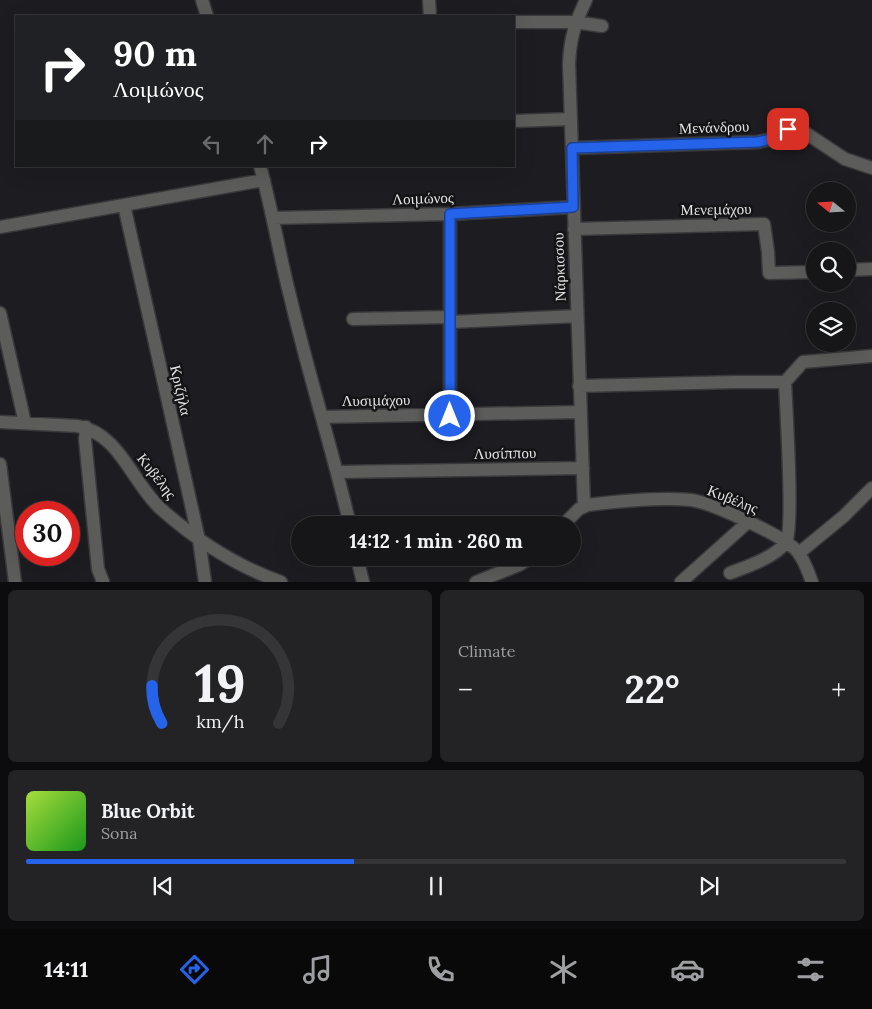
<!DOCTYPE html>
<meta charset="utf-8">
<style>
:root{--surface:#161619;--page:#232326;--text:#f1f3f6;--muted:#9e9fa2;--line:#353538;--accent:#2563eb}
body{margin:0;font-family:Lora,serif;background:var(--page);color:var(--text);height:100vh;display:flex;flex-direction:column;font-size:19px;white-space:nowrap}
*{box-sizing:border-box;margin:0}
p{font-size:16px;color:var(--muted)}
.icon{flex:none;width:28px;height:28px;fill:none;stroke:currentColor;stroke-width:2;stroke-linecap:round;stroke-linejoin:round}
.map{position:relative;height:582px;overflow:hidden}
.drawer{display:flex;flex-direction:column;gap:8px;padding:8px;background:#0c0c0e;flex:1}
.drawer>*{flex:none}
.hud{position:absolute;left:15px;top:15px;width:500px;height:152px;border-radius:0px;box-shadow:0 5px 20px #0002,0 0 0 1px var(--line);background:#202124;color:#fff;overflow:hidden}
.needle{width:32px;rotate:288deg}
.tools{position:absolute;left:806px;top:182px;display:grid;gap:10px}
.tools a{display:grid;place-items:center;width:50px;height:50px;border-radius:50%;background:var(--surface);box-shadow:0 5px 20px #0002,0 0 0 1px var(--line);font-size:25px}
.speed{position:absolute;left:15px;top:501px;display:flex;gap:10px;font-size:25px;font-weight:700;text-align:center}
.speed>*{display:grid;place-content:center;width:65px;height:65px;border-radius:50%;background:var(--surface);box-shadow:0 5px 20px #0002,0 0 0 1px var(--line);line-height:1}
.speed .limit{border:8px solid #d22;background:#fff;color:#111}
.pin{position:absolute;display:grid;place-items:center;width:42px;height:42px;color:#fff;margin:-21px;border-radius:10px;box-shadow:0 2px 8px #0006}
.me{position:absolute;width:55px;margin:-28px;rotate:0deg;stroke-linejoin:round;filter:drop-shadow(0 0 4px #0008)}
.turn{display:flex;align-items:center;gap:18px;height:105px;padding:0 15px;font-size:22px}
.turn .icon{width:65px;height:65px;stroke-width:2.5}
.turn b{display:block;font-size:35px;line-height:42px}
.lanes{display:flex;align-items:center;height:48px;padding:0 15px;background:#0003;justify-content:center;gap:25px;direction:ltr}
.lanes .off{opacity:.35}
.big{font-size:38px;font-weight:700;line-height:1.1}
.drawer .card{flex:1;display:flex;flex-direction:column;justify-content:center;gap:8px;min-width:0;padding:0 18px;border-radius:8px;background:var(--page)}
.drawer .dial{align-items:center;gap:0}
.dial svg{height:130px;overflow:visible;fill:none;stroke:var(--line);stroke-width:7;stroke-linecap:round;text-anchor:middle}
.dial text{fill:var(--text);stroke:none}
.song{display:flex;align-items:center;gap:15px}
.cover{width:60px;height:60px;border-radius:8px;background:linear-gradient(135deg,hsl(80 70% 55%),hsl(120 70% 35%))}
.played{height:5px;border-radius:2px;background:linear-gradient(90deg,var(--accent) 40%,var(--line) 40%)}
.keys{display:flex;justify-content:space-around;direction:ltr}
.heat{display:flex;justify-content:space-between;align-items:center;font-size:28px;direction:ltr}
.drawer .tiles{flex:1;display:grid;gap:8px;grid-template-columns:1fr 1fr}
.card:last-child{grid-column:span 2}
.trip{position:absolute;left:291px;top:516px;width:290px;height:50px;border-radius:25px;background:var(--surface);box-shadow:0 5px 20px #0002,0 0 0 1px var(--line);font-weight:700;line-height:50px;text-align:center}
.dock{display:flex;height:80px;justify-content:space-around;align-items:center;background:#09090a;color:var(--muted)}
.dock .icon{width:35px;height:35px}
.dock .active{color:var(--accent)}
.dock b{font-size:22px;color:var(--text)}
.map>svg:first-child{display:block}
</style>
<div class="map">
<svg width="872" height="582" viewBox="0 0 872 582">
<rect width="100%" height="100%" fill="#1d1d21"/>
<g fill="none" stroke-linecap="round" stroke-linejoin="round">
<defs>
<path id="minor" d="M202 0 207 16
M429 0 430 16
M514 22H575L602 26
M514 121 571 119
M572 148 758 142C765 140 773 140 780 136 786 132 788 127 795 126L845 159 872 168
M260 166C272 209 279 253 290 296 308 373 332 448 350 525
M124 205 199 540 205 582
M450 214V416
M273 218 450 214 573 207
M0 227 264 180
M574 229 764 224 768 252 769 273 815 272
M848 270 872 269
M0 313 25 423
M353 319 450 317
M450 322 577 316
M785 382 803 362 872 356
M579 386 735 382H785
M322 417 580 412
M0 422 77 426C120 433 132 483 161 509 197 541 236 566 281 582
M86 427 85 439 98 569 103 582
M0 464 15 582
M338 472 583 468
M584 506 569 64C570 38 575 23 586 0
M563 525 579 509 588 505C620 501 658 497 691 500 712 503 782 535 797 551 804 559 808 571 812 582
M799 553 844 516 872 488
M357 558 363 582
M730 573C746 567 776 557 786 542 794 529 786 405 785 382
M476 582 519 565 530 558
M681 582 748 522"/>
</defs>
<use href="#minor" stroke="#39393c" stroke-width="15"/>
<use href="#minor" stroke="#5c5c5a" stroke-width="12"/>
</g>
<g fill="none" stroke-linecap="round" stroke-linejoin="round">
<defs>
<path id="route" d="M450 416V214L573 207 572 148 758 142 775 138 788 129"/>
</defs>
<use href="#route" stroke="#184099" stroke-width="12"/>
<use href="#route" stroke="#2563eb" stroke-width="9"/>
</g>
<g text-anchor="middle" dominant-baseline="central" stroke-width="5" stroke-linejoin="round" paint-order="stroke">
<g font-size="15" fill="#e3e3e5" stroke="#141417">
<text transform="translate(714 127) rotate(-2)">Μενάνδρου</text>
<text transform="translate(423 198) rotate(-2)">Λοιμώνος</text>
<text transform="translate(716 209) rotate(-1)">Μενεμάχου</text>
<text transform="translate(559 267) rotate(-92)">Νάρκισσου</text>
<text transform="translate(181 390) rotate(77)">Κριζήλα</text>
<text transform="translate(376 400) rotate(-1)">Λυσιμάχου</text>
<text transform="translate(505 453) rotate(-1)">Λυσίππου</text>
<text transform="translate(157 476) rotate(52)">Κυβέλης</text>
<text transform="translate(733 499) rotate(22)">Κυβέλης</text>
</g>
</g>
</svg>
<div class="tools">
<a><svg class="needle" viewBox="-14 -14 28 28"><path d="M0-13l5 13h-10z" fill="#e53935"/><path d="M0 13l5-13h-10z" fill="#9e9fa2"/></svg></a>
<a><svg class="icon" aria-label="search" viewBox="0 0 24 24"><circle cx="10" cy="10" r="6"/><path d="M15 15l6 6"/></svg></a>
<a><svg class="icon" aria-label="layers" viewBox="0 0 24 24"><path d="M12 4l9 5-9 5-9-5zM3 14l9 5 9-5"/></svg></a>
</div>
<div class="speed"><div class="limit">30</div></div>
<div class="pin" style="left:788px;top:129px;background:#d93025"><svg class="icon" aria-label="arrive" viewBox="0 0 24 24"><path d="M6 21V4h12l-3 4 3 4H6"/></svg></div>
<svg class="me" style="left:450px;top:416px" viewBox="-20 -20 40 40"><circle r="17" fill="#2563eb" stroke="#fff" stroke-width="3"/><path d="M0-11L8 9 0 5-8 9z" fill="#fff"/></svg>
<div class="trip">14:12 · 1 min · 260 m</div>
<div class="hud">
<div class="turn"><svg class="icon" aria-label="right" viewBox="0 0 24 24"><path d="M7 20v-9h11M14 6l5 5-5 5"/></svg><div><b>90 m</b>Λοιμώνος</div></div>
<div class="lanes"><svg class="icon off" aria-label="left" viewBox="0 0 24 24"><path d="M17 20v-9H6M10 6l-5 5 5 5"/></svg><svg class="icon off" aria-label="ahead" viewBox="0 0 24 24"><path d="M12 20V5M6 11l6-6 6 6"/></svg><svg class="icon" aria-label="right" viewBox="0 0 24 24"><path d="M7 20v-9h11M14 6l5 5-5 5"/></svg></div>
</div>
</div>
<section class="drawer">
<div class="tiles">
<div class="card dial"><svg viewBox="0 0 100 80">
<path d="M14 69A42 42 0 1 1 86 69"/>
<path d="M14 69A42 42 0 0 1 8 46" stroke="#2563eb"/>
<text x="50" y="56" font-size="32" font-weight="700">19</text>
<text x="50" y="72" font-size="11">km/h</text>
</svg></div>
<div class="card"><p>Climate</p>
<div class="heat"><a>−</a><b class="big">22°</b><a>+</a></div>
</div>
<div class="card">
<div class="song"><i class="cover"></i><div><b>Blue Orbit</b><p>Sona</p></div></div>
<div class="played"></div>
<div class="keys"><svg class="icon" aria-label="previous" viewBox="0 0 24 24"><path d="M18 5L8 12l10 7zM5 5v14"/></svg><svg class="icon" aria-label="pause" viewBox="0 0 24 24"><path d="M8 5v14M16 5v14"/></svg><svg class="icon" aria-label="next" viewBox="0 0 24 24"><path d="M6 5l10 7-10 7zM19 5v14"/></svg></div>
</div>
</div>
</section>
<nav class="dock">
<b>14:11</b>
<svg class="icon active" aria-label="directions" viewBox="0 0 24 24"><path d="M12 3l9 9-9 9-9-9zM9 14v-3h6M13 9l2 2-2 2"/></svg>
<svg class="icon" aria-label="music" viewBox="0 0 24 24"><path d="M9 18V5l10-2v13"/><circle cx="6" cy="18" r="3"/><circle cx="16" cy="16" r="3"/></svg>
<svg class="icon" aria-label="phone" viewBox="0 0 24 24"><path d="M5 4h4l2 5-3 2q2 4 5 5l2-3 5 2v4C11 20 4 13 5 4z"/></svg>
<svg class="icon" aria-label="climate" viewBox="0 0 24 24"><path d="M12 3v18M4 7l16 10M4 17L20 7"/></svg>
<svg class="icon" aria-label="car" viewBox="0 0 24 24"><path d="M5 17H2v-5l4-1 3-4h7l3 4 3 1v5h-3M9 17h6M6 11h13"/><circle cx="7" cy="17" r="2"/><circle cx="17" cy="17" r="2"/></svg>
<svg class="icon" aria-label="filters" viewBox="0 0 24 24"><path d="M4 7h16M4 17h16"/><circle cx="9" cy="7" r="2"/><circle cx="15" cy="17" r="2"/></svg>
</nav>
